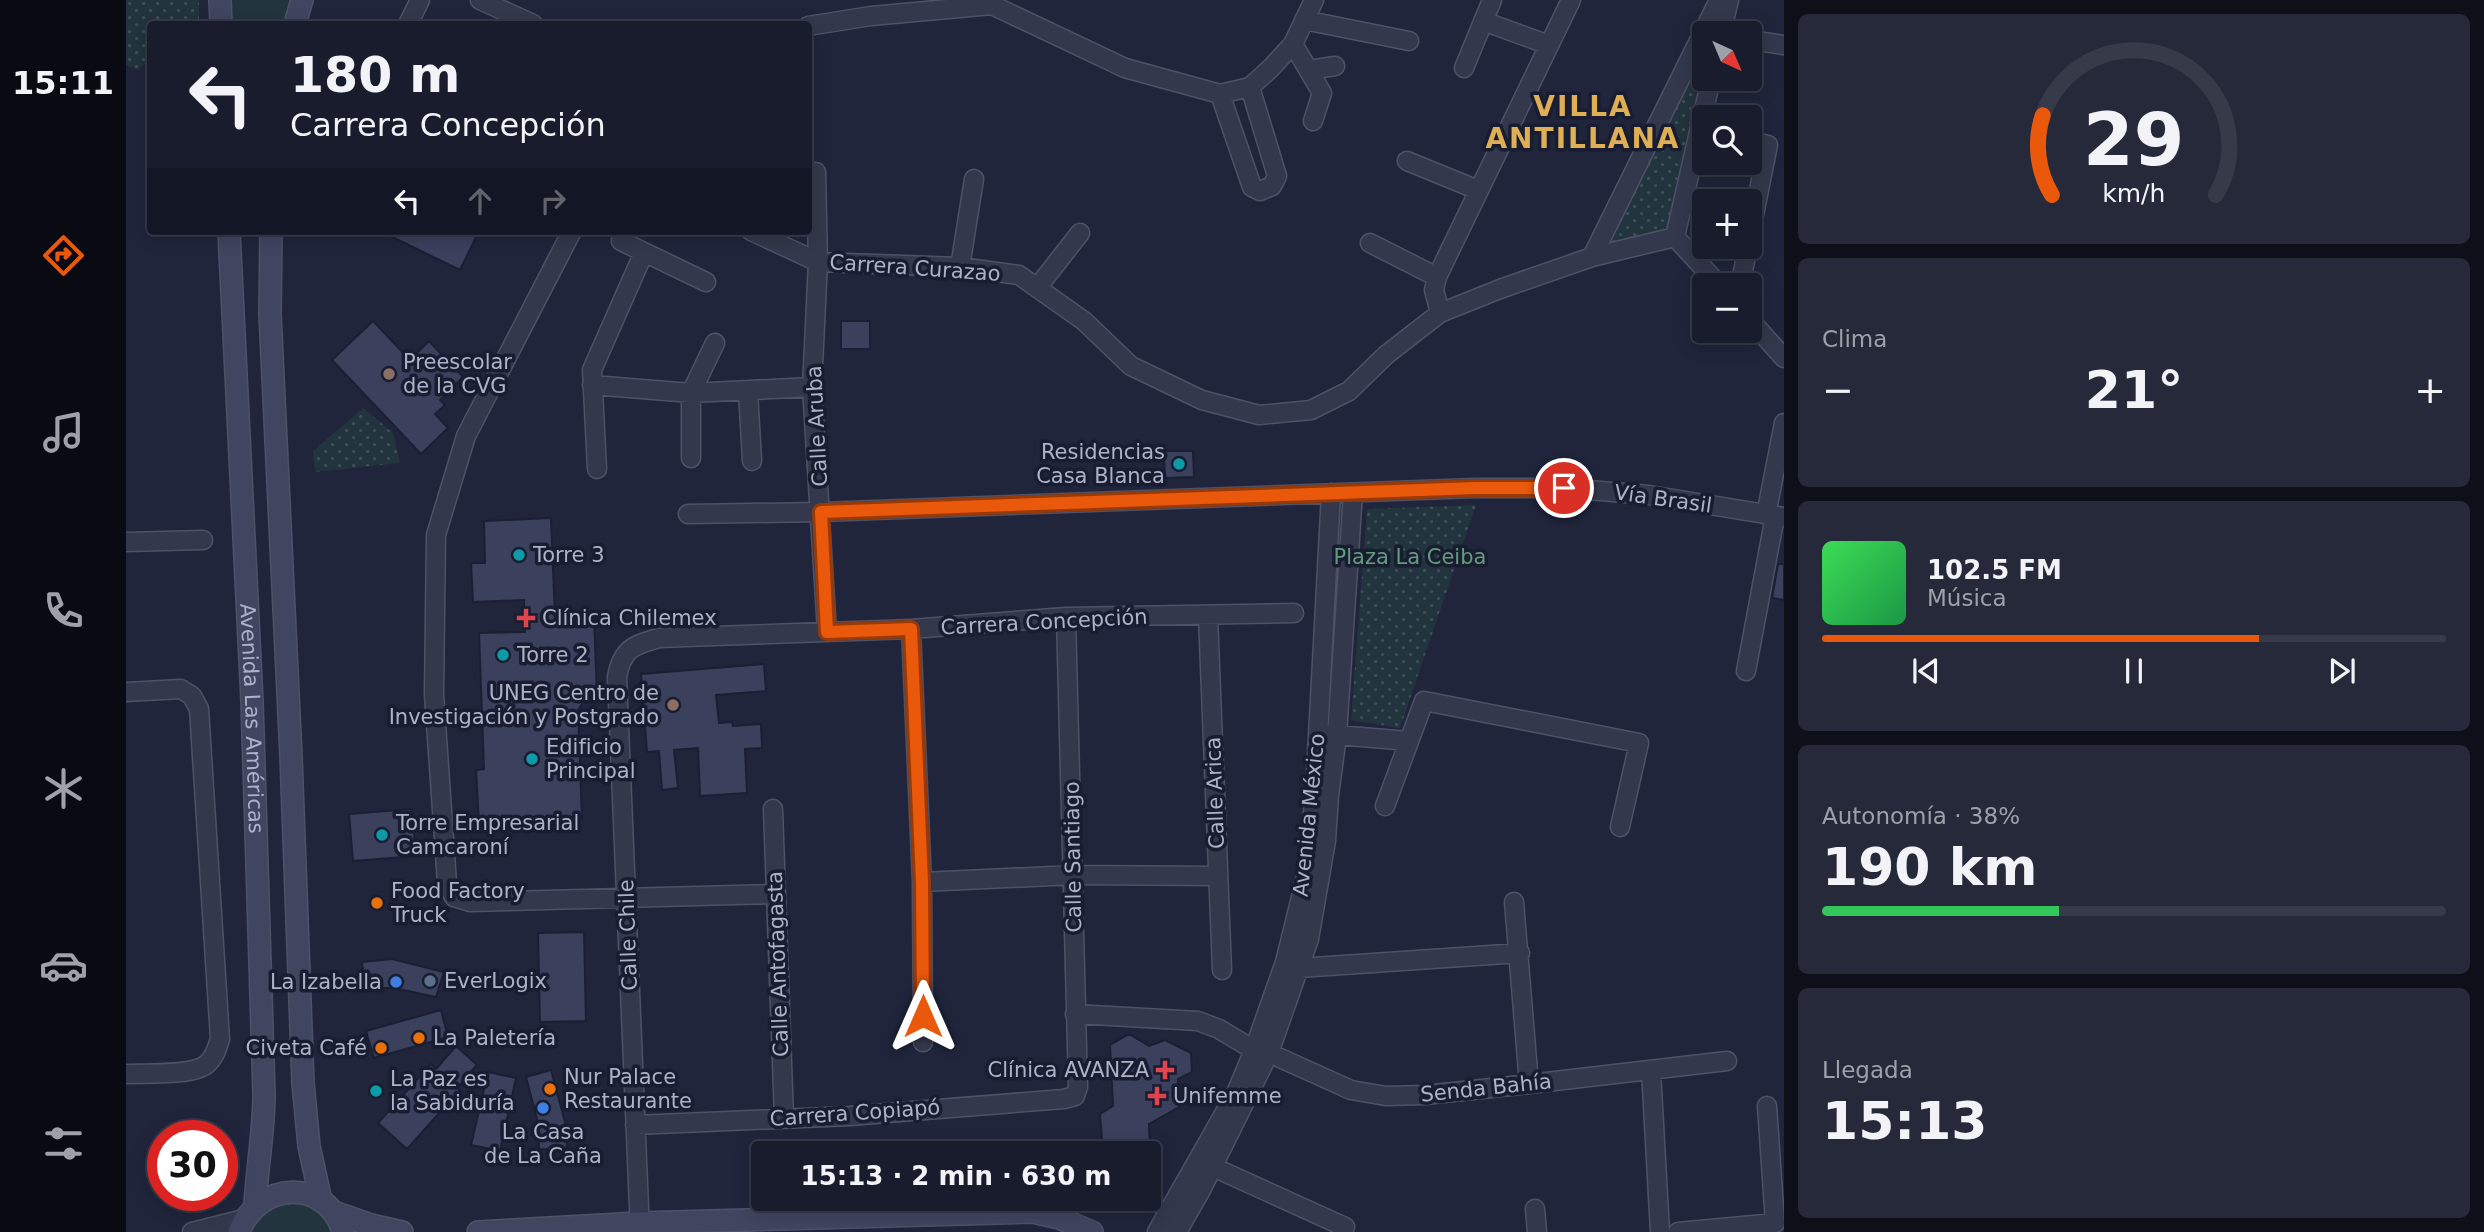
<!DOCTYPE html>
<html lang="es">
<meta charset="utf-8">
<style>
:root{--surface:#181c2d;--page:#252939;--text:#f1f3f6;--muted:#9fa1aa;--line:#363a49;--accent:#ea580c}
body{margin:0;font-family:"DejaVu Sans",sans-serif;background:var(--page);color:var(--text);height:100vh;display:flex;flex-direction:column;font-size:26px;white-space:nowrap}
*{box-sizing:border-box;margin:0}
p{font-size:23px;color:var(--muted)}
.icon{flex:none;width:38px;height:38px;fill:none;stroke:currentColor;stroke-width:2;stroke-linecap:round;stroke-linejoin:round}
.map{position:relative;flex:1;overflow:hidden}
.panel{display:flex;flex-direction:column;gap:14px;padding:14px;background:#0d0f19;width:700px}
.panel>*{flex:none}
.banner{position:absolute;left:21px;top:21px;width:665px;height:214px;border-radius:7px;box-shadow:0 4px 18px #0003,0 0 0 2px var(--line);background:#181c2d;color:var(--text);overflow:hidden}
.needle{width:46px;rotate:136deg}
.fabs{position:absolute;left:1566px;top:21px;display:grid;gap:14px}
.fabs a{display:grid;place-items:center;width:70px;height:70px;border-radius:7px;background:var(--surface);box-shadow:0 4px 18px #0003,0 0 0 2px var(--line);font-size:35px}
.speed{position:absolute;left:21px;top:1120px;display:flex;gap:14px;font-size:35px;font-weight:700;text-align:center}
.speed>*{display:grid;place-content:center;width:91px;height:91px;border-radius:50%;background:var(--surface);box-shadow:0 4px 18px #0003,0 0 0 2px var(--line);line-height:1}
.speed .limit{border:10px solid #d22;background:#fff;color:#111}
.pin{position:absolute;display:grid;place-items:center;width:60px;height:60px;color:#fff;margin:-30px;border:4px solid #fff;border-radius:50%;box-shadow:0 2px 7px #0007}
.me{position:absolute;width:77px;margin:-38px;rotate:0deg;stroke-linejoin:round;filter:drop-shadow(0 0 5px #0008)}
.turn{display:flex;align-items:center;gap:24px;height:147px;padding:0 28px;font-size:32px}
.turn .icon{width:91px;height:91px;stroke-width:2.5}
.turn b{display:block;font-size:49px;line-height:60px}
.lanes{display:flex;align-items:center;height:66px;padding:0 28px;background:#0003;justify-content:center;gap:35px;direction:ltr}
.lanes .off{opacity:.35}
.big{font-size:52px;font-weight:600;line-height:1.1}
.panel .tile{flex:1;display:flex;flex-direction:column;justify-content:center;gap:10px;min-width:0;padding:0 24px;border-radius:10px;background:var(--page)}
.panel .dial{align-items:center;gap:0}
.dial svg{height:182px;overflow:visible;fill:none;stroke:var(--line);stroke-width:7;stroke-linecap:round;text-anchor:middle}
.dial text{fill:var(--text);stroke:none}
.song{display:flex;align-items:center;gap:21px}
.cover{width:84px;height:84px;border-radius:10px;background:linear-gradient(135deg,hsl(130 70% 55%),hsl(140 70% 35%))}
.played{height:7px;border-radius:4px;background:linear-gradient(90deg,var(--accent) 70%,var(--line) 70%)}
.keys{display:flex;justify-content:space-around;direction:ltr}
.heat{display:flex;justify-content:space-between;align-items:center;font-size:38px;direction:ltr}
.charge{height:10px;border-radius:5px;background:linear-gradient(90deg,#34c759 38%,var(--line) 0)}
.trip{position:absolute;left:625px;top:1141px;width:410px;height:70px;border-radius:7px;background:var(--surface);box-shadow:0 4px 18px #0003,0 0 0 2px var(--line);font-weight:600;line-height:70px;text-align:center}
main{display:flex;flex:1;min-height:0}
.menu{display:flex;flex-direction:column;width:126px;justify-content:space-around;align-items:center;background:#0a0b12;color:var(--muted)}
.menu .icon{width:49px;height:49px}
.menu .on{color:var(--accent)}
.menu b{font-size:32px;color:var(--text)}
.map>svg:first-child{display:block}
</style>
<main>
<nav class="menu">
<b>15:11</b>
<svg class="icon on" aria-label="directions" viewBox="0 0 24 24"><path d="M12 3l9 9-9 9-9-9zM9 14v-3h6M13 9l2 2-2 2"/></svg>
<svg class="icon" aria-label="music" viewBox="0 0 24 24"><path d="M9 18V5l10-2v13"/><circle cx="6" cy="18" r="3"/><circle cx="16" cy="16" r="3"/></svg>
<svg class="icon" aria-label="phone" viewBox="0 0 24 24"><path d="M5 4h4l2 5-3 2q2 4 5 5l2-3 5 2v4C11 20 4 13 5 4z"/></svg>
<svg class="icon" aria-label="climate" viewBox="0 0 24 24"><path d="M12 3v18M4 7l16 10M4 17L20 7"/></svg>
<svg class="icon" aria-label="car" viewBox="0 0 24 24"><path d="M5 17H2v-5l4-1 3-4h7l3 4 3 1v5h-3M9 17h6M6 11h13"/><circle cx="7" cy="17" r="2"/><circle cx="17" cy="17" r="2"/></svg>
<svg class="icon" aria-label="filters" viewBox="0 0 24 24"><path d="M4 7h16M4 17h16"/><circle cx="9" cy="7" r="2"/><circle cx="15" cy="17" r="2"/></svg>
</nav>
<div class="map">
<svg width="1658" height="1232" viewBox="0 0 1658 1232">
<defs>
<pattern id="park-dots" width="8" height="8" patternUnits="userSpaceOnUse" patternTransform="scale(1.75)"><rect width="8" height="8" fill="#22343d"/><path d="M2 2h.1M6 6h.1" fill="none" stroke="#404f58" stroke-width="1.8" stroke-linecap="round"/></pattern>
</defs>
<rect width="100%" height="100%" fill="#20253c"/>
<path fill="#22343d" d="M103 0H165L160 24H104Z
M159 1203C185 1203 195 1210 208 1232H125C134 1216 141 1209 159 1203Z"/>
<path fill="url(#park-dots)" d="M0 0H73V22L45 20 38 24H24V59L12 70 0 65Z
M1578 48V70L1542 232 1484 245 1545 113Z
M237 408 267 433 274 463 189 472 187 451Z
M1350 505 1274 728 1225 720 1241 509Z"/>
<path fill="#3b415d" stroke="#1b1f33" stroke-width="2" d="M254 231H353L334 270Z
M247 321 284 360 303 341 337 377 314 400 319 405 309 414 322 428 295 454 206 360Z
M715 321H744V349H715Z
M1038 451H1067L1068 477 1039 478Z
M425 518 429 618 468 616 471 696H461L452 710 456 819 353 824 350 770 358 769 353 633 399 632 398 600 347 602 345 563H359L358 521Z
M1652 564H1658V600L1646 598Z
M638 664 640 691 590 695 593 723 606 722 607 726 635 724 636 748 619 749 621 793 574 796 572 748 548 750 552 788 536 790 533 751 521 752 515 674Z
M286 809 290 856 227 861 223 814Z
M458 932 460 1021 414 1022 412 933Z
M266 959 318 972 310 997 268 988H239L236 962Z
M315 1010 322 1037 248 1058 240 1031Z
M1003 1034 1023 1046 1039 1040 1065 1053 1066 1072 1052 1079 1053 1107 1023 1124 1024 1153H977L974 1114 987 1106 984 1045Z
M330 1046 351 1065 331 1088 334 1090 281 1149 252 1123 305 1064 310 1069Z
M425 1070 439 1122 441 1150 413 1149 412 1123 400 1077Z
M362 1072 390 1078 374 1151 345 1145Z"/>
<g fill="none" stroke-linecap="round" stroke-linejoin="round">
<defs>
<path id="street" d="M354 0 407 24
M1178 20 1283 41
M1357 21 1423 45
M282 24 294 0
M682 26 745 16 866 5 999 68 1094 94 1124 87 1145 68 1167 44 1188 0
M1595 33 1603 0
M1624 40 1658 45
M1167 44 1196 93 1187 121
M1338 68 1366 0
M1183 70 1209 66
M1094 94 1126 187 1134 191 1146 186 1151 176 1124 87
M1624 141 1642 145 1624 235
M1281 161 1352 190
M690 172 692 262 686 387 701 632
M446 231 340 436 310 535 308 694 321 883 328 897 344 902 650 894
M625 231 692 262 834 267 893 275 958 321 1005 366 1076 400 1133 415 1185 410 1223 391 1260 355 1314 313 1374 289 1466 257 1549 237
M1549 237 1585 79
M1549 237 1593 285
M495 241 580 282
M1244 243 1311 277
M1466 257 1593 0
M834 267 848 179
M1617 271 1622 247
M911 288 954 233
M1314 313 1308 290 1311 277 1445 0
M1624 320 1658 358
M466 385 565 393 686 387
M622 391 626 461
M565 458V393L589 343
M471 469 466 370 518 252
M562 514 695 512 1349 488H1438L1523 495 1658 517
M1640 515 1658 423
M0 542 77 540
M1082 616 1096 970
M785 629 796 882 797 1042
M1620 671 1649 516
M0 692 55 689 66 696 73 709 94 1039C91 1048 89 1057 81 1064 67 1076 20 1073 0 1074
M1199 734 1283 741
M1259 806 1298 701 1513 743 1494 827
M647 809 658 1119
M796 882 948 875 1092 876
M1388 902 1403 1084
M1173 968 1394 953
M949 1014 1072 1021 1093 1029 1128 1050 1143 1053 1225 1090 1260 1096 1299 1095 1403 1084 1601 1061
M1525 1070 1534 1232
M509 1125 724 1116 938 1099 949 1096 952 1087 940 617
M1076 1162 1219 1227
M1409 1209 1411 1232
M66 1232 118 1219
M514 1232 491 677C496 649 507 645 533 638L785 629 940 617 1168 613
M1031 1232 1110 1093 1128 1050 1159 962 1181 873 1189 792 1205 493
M1051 1232 1075 1190 1143 1053 1183 939 1200 841 1203 796 1211 735 1227 493
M1552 1232 1649 1223 1641 1106"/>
<g id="secondary">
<path d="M94 0 95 24"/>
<path d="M169 24 176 0"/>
<path id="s1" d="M103 231 126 701 138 1094C138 1131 131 1168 129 1205"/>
<path d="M145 231 144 314 165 756 177 1083 183 1146 195 1201"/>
<path d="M208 1212 245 1225 276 1232"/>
<path d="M113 1232C132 1181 201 1177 217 1232"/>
<path d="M352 1232 513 1223 907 1212 933 1218 966 1232"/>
</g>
</defs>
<use href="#street" stroke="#4e5267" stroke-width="21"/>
<use href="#secondary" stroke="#4e5267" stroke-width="24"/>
<use href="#street" stroke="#34384c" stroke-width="18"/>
<use href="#secondary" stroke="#414660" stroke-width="21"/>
</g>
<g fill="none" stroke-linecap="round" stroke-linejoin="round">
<defs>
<path id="route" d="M797 1016 796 882 785 629 701 632 695 512 1349 488H1438"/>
</defs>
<use href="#route" stroke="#983908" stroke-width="18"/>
<use href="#route" stroke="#ea580c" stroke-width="12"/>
</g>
<g fill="#8d6e63" stroke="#191d31" stroke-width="2.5">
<circle cx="263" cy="374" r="7"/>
<circle cx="547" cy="705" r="7"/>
</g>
<g fill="#0f9aa8" stroke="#191d31" stroke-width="2.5">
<circle cx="1053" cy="464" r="7"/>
<circle cx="393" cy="555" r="7"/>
<circle cx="377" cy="655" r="7"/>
<circle cx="406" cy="759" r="7"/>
<circle cx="256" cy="835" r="7"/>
<circle cx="250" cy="1091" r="7"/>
</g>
<g fill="#e0444e" stroke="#191d31" stroke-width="2.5">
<path d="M396.5 607.5h7v7h7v7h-7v7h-7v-7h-7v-7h7z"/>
<path d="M1035.5 1059.5h7v7h7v7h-7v7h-7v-7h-7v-7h7z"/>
<path d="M1027.5 1085.5h7v7h7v7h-7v7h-7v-7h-7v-7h7z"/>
</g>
<g fill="#e8710a" stroke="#191d31" stroke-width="2.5">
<circle cx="251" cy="903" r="7"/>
<circle cx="293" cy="1038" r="7"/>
<circle cx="255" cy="1048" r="7"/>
<circle cx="424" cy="1089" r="7"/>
</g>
<circle fill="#5c6f8a" stroke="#191d31" stroke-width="2.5" cx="304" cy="981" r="7"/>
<g fill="#3f7fe0" stroke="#191d31" stroke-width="2.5">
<circle cx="270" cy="982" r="7"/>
<circle cx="417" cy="1108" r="7"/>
</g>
<g text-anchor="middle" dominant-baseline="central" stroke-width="7" stroke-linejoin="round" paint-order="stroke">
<g font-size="21" fill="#aeb2c8" stroke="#191d31">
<text transform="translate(789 268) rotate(4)">Carrera Curazao</text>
<text transform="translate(691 426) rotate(-93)">Calle Aruba</text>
<text transform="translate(1537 499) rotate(8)">Vía Brasil</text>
<text transform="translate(918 622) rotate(-3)">Carrera Concepción</text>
<text stroke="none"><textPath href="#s1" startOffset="488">Avenida Las Américas</textPath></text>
<text transform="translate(1089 793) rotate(-92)">Calle Arica</text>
<text transform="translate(1183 815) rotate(-84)">Avenida México</text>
<text transform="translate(947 857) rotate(-91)">Calle Santiago</text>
<text transform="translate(502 935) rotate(-92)">Calle Chile</text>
<text transform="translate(652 964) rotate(-92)">Calle Antofagasta</text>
<text transform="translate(1360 1088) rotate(-6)">Senda Bahía</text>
<text transform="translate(729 1113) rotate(-4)">Carrera Copiapó</text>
</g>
<g font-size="21" fill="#aeb2c8" stroke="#191d31" text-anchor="start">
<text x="277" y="362">Preescolar<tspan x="277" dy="24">de la CVG</tspan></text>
<text x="1039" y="452" text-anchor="end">Residencias<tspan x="1039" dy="24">Casa Blanca</tspan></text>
<text x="407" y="555">Torre 3</text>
<text x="416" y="618">Clínica Chilemex</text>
<text x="391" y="655">Torre 2</text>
<text x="533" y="693" text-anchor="end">UNEG Centro de<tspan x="533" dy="24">Investigación y Postgrado</tspan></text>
<text x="420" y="747">Edificio<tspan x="420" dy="24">Principal</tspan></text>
<text x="270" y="823">Torre Empresarial<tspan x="270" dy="24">Camcaroní</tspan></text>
<text x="265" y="891">Food Factory<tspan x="265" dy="24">Truck</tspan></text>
<text x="318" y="981">EverLogix</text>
<text x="256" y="982" text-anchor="end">La Izabella</text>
<text x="307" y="1038">La Paletería</text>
<text x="241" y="1048" text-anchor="end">Civeta Café</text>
<text x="1023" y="1070" text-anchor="end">Clínica AVANZA</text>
<text x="438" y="1077">Nur Palace<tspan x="438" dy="24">Restaurante</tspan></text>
<text x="264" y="1079">La Paz es<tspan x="264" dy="24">la Sabiduría</tspan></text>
<text x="1047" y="1096">Unifemme</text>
<text x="417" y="1132" text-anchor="middle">La Casa<tspan x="417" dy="24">de La Caña</tspan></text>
</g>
<g font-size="21" fill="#639c7d" stroke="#191d31">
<text x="1284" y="557">Plaza La Ceiba</text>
</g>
<g font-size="28" font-weight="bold" letter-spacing="2" fill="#deaf54" stroke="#191d31">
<text x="1457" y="106">VILLA<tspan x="1457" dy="32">ANTILLANA</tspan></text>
</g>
</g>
</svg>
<div class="fabs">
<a><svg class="needle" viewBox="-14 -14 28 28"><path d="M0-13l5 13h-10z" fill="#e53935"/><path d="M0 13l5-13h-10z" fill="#9fa1aa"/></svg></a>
<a><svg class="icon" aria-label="search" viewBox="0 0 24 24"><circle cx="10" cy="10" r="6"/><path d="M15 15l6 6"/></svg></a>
<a>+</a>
<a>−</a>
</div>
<div class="speed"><div class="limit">30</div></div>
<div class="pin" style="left:1438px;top:488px;background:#d93025"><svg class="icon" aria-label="arrive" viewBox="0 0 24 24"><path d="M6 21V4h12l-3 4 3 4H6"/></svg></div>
<svg class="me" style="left:797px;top:1016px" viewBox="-20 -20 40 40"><path d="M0-17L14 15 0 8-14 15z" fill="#ea580c" stroke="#fff" stroke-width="4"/></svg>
<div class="trip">15:13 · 2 min · 630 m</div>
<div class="banner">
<div class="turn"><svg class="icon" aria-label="left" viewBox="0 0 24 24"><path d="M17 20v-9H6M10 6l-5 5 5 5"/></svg><div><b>180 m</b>Carrera Concepción</div></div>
<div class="lanes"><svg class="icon" aria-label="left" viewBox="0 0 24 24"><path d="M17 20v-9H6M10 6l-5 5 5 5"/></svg><svg class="icon off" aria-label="ahead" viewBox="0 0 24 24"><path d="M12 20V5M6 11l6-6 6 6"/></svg><svg class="icon off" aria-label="right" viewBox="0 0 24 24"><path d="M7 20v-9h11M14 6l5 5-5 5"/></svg></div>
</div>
</div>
<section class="panel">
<div class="tile dial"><svg viewBox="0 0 100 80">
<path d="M14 69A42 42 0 1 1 86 69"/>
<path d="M14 69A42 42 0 0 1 10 34" stroke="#ea580c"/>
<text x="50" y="56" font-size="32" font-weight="700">29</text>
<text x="50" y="72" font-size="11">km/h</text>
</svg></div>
<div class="tile"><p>Clima</p>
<div class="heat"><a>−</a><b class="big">21°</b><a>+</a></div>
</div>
<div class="tile">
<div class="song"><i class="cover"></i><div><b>102.5 FM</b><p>Música</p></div></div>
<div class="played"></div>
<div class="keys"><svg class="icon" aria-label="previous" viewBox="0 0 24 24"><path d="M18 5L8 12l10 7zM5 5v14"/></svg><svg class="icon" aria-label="pause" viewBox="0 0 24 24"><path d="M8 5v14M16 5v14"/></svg><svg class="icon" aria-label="next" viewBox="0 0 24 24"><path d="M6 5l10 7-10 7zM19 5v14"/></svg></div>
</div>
<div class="tile"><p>Autonomía · 38%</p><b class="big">190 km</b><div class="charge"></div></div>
<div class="tile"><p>Llegada</p><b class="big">15:13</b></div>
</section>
</main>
